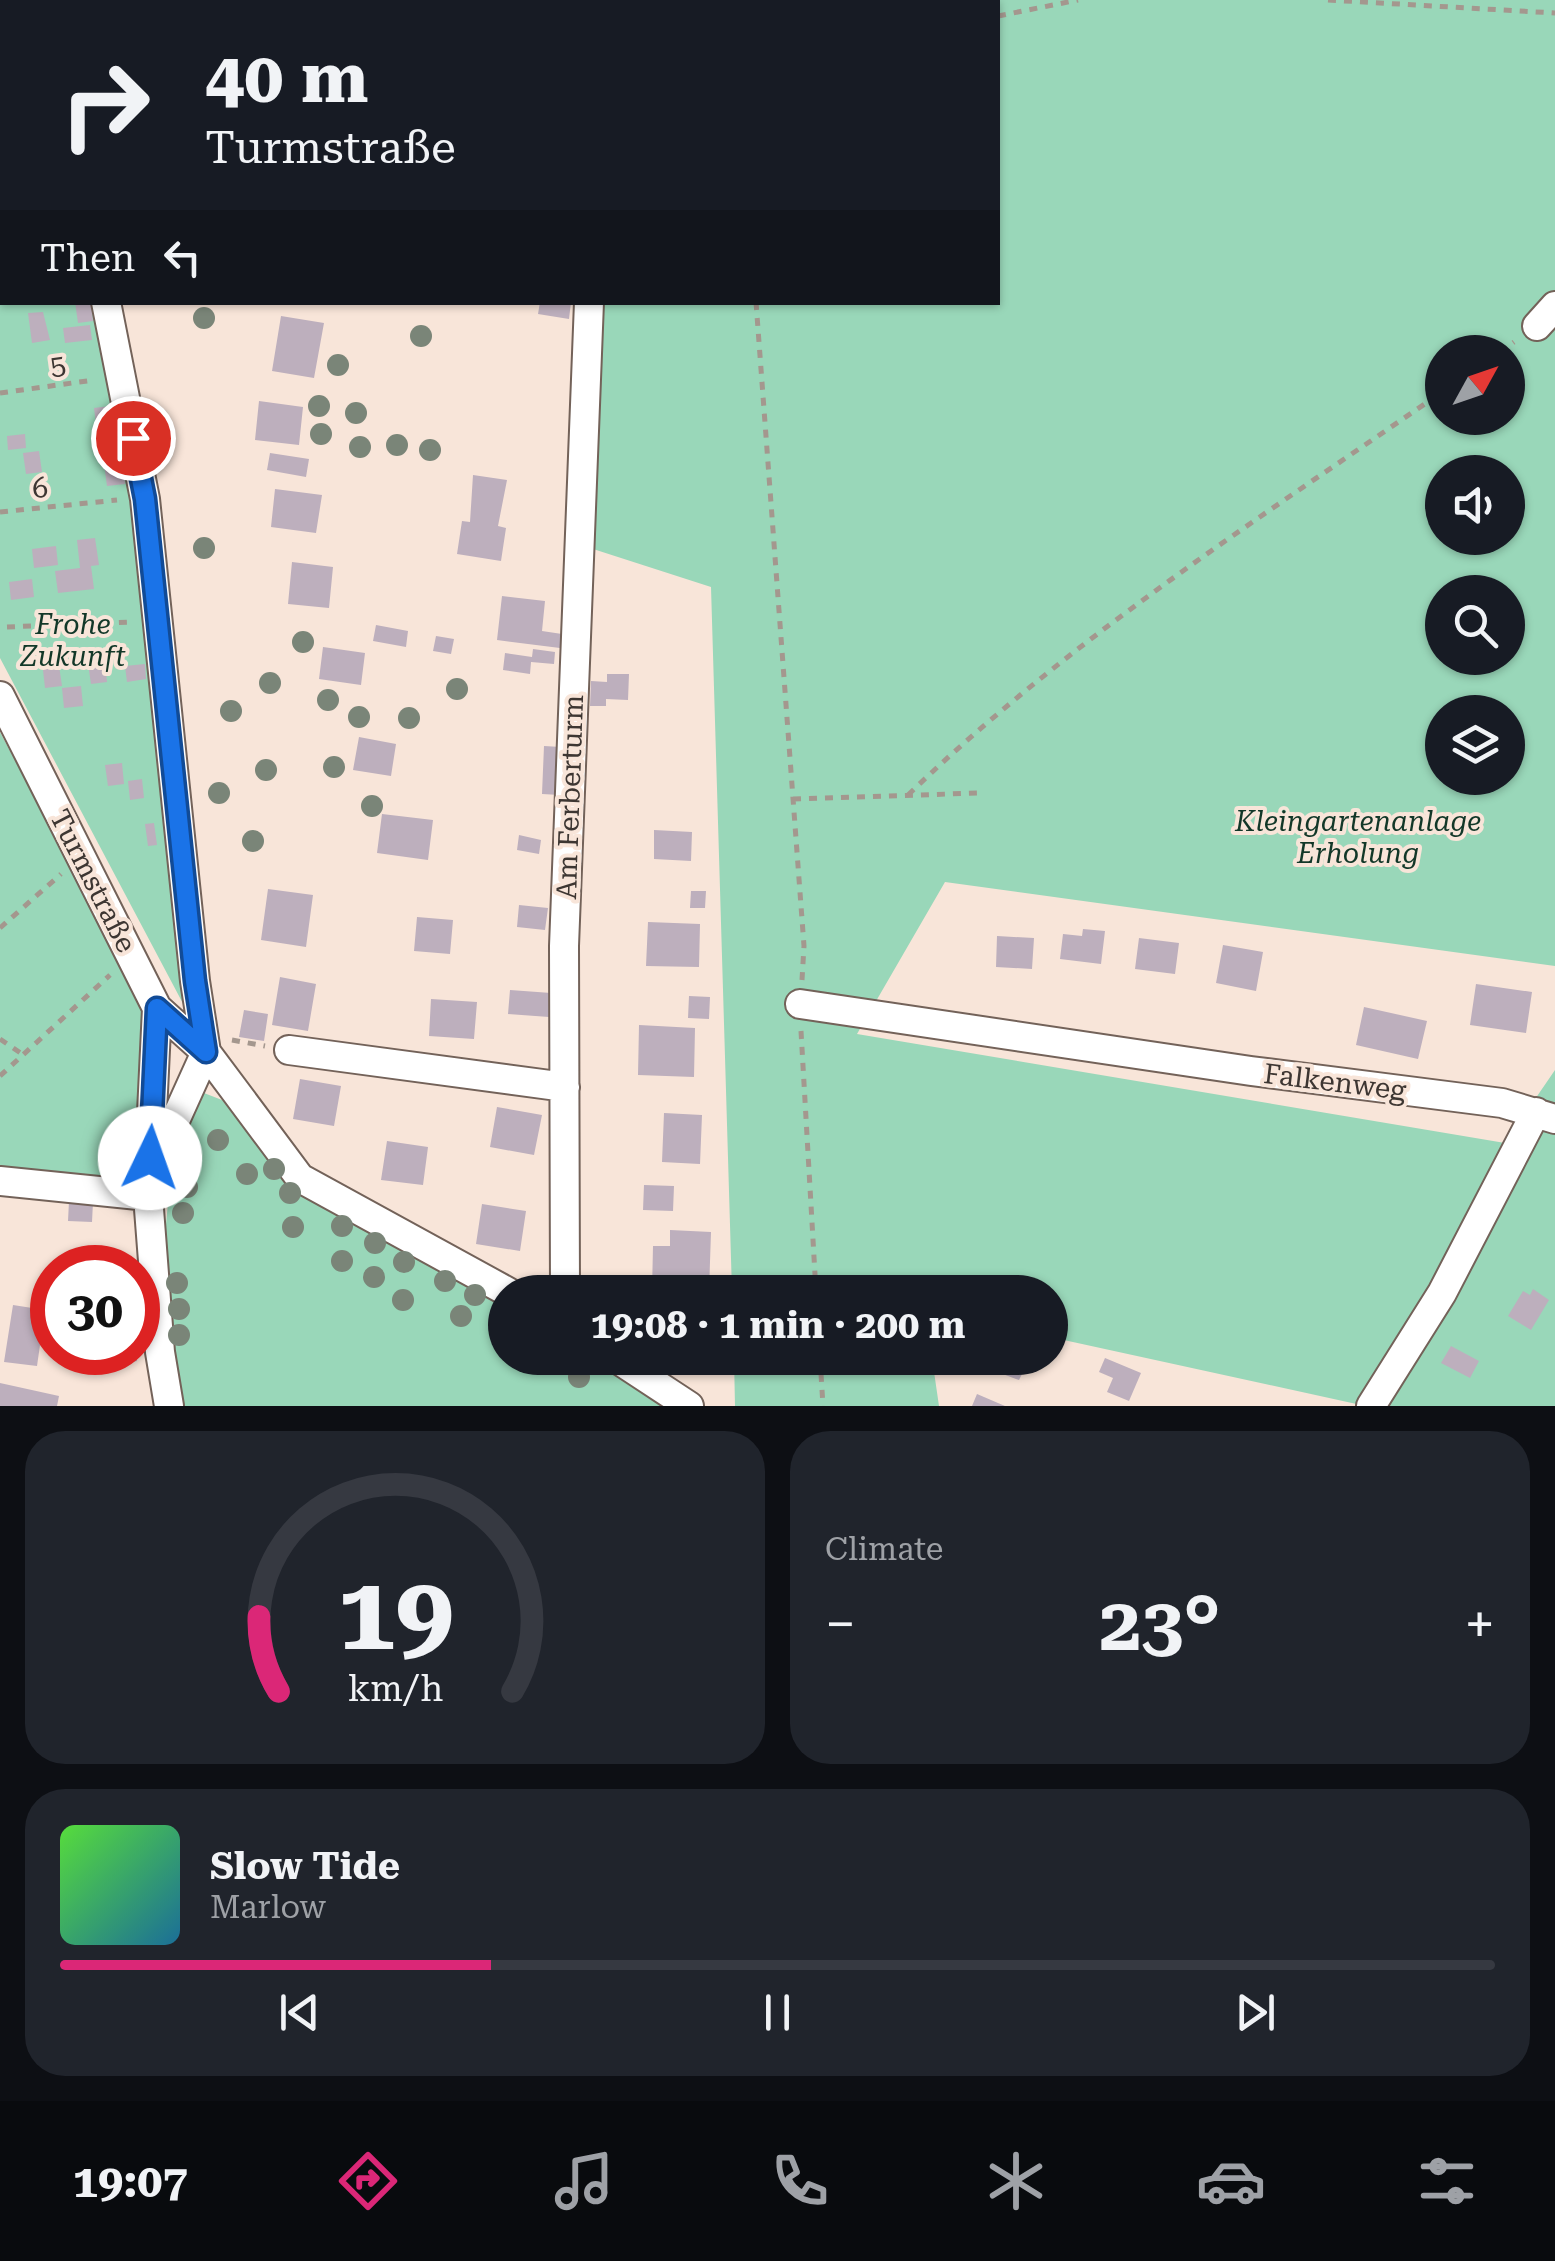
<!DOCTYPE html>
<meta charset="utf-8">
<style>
:root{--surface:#171b24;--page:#20242c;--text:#f1f3f6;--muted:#9ea1a6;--line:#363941;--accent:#db2777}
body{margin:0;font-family:"Roboto Serif",serif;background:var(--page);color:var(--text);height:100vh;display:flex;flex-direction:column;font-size:38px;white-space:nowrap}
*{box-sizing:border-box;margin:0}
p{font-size:32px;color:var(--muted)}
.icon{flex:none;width:55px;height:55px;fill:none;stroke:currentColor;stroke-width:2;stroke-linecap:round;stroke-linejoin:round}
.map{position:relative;height:1406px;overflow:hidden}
.panel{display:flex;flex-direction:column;gap:25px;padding:25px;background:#0d0f14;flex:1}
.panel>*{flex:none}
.banner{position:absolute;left:0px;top:0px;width:1000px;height:305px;box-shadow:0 2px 8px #0004;background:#171b24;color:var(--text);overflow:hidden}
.needle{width:65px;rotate:50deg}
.buttons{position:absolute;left:1425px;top:335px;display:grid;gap:20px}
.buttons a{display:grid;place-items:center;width:100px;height:100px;border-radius:50%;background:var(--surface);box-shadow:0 2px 8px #0004;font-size:50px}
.speed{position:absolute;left:30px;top:1245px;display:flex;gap:20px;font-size:50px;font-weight:700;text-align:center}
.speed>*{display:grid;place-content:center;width:130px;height:130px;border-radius:50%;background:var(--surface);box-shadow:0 2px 8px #0004;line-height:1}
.speed .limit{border:15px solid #d22;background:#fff;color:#111}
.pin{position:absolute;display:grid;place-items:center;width:85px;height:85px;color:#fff;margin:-42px;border:5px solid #fff;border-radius:50%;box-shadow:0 2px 10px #0007}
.me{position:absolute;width:110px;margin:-55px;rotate:3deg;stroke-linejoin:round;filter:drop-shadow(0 0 8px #0008)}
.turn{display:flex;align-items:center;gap:35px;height:210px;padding:0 40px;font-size:45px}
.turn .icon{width:130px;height:130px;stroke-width:2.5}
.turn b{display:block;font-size:70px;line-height:85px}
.then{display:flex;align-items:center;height:95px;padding:0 40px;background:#0003;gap:20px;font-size:38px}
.big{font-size:75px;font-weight:700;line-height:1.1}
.panel .card{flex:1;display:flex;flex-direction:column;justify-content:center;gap:15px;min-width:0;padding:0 35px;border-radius:40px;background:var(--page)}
.panel .dial{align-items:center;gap:0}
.dial svg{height:260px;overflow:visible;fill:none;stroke:var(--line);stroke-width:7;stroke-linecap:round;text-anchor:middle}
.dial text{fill:var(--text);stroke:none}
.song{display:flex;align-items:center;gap:30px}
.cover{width:120px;height:120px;border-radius:15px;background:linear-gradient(135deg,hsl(110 70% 55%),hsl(200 70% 35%))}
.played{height:10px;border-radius:5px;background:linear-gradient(90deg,var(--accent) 30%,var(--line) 30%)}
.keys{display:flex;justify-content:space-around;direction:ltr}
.heat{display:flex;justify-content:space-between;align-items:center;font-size:55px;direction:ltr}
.panel .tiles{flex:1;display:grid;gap:25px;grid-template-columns:1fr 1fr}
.card:last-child{grid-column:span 2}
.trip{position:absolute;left:488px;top:1275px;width:580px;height:100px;border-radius:50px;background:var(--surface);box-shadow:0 2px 8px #0004;font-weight:700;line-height:100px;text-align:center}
.dock{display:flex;height:160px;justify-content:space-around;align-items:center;background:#090b0e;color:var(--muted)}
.dock .icon{width:70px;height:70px}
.dock .active{color:var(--accent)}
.dock b{font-size:45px;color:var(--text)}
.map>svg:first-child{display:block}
</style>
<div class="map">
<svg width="1555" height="1406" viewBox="0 0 1555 1406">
<rect width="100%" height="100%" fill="#f8e5d9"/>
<path fill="#99d7b9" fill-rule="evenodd" d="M0 0H87L2 2V302L92 303 134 498 188 1013 0 658Z
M392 0H1555V966L945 882 857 1034 1505 1143 1555 1070V1406H1384L1416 1320 1361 1405 1050 1337V1292H732L711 587 590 548 596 303 998 302V2H392ZM1442 352H1508V418H1442ZM1442 472H1508V538H1442ZM1442 592H1508V658H1442ZM1442 712H1508V778H1442Z
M0 732 147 1010 139 1188 0 1170Z
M204 1093 222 1100 297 1193 505 1302V1358H601L676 1406H183L171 1353 165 1235 174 1138 189 1108Z
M734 1358H932L939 1406H735Z"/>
<path fill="#bdafbd" d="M75 302H91L93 321 78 323Z
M540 302H571L569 319 538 314Z
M43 312 50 340 32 343 28 313Z
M281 316 324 323 314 378 272 371Z
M90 325 92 340 65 343 63 328Z
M259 401 303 407 299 445 255 440Z
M110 406 114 437 98 439 94 408Z
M25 434 26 448 8 450 7 436Z
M39 451 42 472 26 474 23 453Z
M270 453 309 459 306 477 267 470Z
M122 455 125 484 107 486 103 457Z
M473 475 507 480 498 526 506 528 501 561 457 554 462 521 470 522Z
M275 489 322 495 316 533 271 527Z
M95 538 99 565 91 566 94 589 58 593 55 571 80 568 77 540Z
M56 546 58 565 34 568 32 549Z
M292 562 333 567 329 608 288 604Z
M32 579 34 597 11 600 9 582Z
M502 596 545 601 542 631 562 634 560 648 497 640Z
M376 625 408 631 406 647 373 641Z
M436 636 454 639 451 654 433 651Z
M323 647 365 653 361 685 319 679Z
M533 649 555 652 554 664 531 662 530 674 503 670 505 653 532 657Z
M58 659 62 686 45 688 42 661Z
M105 662 107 682 91 684 88 664Z
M145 664 146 679 127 682 125 666Z
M607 674H629L628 700 606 699V706H590L591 681 607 682Z
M81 686 83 706 64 708 62 688Z
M359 737 396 744 391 776 353 770Z
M544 746 561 747 560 795 542 794Z
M122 763 124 784 108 786 105 765Z
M142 779 144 798 130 800 128 781Z
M382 814 433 820 428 860 377 853Z
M154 823 157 845 148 846 145 824Z
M654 830 692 832 691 861 654 859Z
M519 835 541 840 539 854 517 850Z
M268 889 313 895 306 947 261 940Z
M691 891H706L705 908H690Z
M519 905 548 908 545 930 517 927Z
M417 917 453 920 450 954 414 951Z
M648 922 700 924 699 967 646 966Z
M1083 929 1105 931 1101 964 1060 959 1063 934 1082 936Z
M997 936 1034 938 1032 969 996 967Z
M1139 938 1179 943 1175 974 1135 969Z
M1223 945 1263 952 1256 991 1216 983Z
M280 977 316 984 308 1031 272 1025Z
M1476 984 1532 992 1526 1033 1470 1025Z
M510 990 551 993 549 1017 508 1014Z
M689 996 710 997 709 1019 688 1018Z
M431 999 477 1002 474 1039 429 1036Z
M1364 1007 1427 1021 1418 1059 1356 1045Z
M244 1010 268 1014 264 1041 239 1037Z
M639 1025 695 1028 694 1077 638 1075Z
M300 1079 341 1086 334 1126 293 1119Z
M497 1107 542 1115 534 1155 490 1147Z
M664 1113 702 1115 700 1164 662 1162Z
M387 1141 428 1147 423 1185 381 1180Z
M644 1185 674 1186 673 1211 643 1210Z
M69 1201 93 1202 92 1222 68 1221Z
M482 1204 526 1211 520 1251 476 1244Z
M670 1230 711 1232 709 1292 652 1291 653 1246H670Z
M1533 1289 1549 1300 1531 1330 1508 1316 1523 1291 1530 1295Z
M13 1305 45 1310 37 1366 4 1362Z
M1451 1346 1479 1361 1470 1378 1441 1363Z
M86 1352H135L137 1361 90 1370Z
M1005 1358H1030L1019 1380 1000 1373Z
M1105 1358 1141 1373 1129 1401 1107 1392 1113 1378 1099 1372Z
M0 1383 59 1396 57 1406H0Z
M977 1394 1005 1406H972Z"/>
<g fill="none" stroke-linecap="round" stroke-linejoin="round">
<defs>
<path id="minor" d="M99 2V0
M106 302 145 499 195 981 206 1052
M1537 326 1555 306
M0 696 157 1008 206 1052 300 1178 508 1292
M800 1004 1251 1071 1502 1103 1555 1119
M289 1050 565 1087
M0 1181 148 1196 157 1008
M565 1292 564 946 589 302
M616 1358 689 1406
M169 1406 160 1352 148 1196 168 1136 206 1052
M1371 1406 1442 1293 1536 1112"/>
</defs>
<use href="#minor" stroke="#736259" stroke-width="32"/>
<path stroke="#a4978e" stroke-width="5" stroke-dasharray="8 8" stroke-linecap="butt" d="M53 0 63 2
M668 0 669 2
M1328 0 1555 13
M998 16 1078 0
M0 126H2
M0 263H2
M756 302 804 946 802 980
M1500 352 1514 342
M0 393 94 380
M0 512 117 500
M7 627 131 622
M908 795C1068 640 1260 518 1442 392
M793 799 980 793
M0 928 61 874
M801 1031 816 1292
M0 1039 22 1054
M232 1040 265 1046
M0 1076 110 975
M820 1358 823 1406"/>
<use href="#minor" stroke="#fff" stroke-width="28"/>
</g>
<g fill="#7a8578">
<circle cx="204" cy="318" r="11"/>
<circle cx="421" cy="336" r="11"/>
<circle cx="338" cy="365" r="11"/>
<circle cx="319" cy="406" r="11"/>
<circle cx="356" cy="413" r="11"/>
<circle cx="321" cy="434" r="11"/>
<circle cx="397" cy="445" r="11"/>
<circle cx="360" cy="447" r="11"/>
<circle cx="430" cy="450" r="11"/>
<circle cx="204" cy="548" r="11"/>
<circle cx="303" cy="642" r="11"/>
<circle cx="270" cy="683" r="11"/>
<circle cx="457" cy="689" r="11"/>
<circle cx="328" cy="700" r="11"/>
<circle cx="231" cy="711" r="11"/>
<circle cx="359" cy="717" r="11"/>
<circle cx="409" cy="718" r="11"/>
<circle cx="334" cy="767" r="11"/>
<circle cx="266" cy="770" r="11"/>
<circle cx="219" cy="793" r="11"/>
<circle cx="372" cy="806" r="11"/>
<circle cx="253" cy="841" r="11"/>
<circle cx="218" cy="1140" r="11"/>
<circle cx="274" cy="1169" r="11"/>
<circle cx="247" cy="1174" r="11"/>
<circle cx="187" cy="1187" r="11"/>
<circle cx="290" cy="1193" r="11"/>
<circle cx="183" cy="1213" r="11"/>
<circle cx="342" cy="1226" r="11"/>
<circle cx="293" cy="1227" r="11"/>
<circle cx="375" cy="1243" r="11"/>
<circle cx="342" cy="1261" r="11"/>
<circle cx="404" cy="1262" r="11"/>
<circle cx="374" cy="1277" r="11"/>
<circle cx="445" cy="1281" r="11"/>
<circle cx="177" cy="1283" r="11"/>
<circle cx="475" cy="1295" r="11"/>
<circle cx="403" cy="1300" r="11"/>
<circle cx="179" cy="1309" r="11"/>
<circle cx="461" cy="1316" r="11"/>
<circle cx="179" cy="1335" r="11"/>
<circle cx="579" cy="1377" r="11"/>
</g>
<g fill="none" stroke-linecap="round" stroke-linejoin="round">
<defs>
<path id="route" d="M133 438 145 499 195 981 206 1052 157 1008 150 1158"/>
</defs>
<use href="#route" stroke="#114b97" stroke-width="25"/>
<use href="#route" stroke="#1a73e8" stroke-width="18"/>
</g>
<g text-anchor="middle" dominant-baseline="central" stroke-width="8" stroke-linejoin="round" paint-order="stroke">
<g font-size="28" fill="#3d3632" stroke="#f8e5d9">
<text transform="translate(58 365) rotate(-8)">5</text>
<text transform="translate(40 488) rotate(-6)">6</text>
<text transform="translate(570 797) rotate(-88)">Am Ferberturm</text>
<text transform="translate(93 881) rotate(63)">Turmstraße</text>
<text transform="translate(1335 1082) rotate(7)">Falkenweg</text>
</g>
<g font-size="28" font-style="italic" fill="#123728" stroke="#f8e5d9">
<text x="73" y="624">Frohe<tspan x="73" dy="32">Zukunft</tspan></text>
<text x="1358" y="821">Kleingartenanlage<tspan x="1358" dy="32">Erholung</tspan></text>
</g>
</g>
</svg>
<div class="buttons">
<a><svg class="needle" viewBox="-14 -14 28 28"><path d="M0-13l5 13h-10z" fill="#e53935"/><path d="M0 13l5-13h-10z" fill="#9ea1a6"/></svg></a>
<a><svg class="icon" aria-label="sound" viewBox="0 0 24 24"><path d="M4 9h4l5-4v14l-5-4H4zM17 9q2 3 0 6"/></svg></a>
<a><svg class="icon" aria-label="search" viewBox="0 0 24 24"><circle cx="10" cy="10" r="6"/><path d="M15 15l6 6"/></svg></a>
<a><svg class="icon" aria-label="layers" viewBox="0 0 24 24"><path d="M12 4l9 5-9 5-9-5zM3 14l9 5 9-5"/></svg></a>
</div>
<div class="speed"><div class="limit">30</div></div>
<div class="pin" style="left:133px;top:438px;background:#d93025"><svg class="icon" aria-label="arrive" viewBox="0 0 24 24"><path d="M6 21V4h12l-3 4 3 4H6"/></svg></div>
<svg class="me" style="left:150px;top:1158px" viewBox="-20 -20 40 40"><circle r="19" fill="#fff"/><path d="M0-13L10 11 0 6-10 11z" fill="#1a73e8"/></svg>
<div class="trip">19:08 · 1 min · 200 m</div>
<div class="banner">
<div class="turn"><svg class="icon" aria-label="right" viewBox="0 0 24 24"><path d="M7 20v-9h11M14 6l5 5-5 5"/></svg><div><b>40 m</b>Turmstraße</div></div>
<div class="then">Then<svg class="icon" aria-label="left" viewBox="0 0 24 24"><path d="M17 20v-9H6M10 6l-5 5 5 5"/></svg></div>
</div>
</div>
<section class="panel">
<div class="tiles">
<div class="card dial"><svg viewBox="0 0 100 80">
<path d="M14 69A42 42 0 1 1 86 69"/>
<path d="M14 69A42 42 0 0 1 8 46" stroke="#db2777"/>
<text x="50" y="56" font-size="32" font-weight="700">19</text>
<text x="50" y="72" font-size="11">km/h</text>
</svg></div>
<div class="card"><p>Climate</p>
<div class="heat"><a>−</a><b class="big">23°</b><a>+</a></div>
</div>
<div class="card">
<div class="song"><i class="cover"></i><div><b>Slow Tide</b><p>Marlow</p></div></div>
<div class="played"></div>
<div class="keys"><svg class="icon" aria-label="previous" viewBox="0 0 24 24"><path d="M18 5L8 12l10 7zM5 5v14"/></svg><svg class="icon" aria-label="pause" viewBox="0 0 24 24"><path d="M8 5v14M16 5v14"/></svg><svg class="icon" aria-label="next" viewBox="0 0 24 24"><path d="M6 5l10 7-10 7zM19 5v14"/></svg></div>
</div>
</div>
</section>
<nav class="dock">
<b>19:07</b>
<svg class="icon active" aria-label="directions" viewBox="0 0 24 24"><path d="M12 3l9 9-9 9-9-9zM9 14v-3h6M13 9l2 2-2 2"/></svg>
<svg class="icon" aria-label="music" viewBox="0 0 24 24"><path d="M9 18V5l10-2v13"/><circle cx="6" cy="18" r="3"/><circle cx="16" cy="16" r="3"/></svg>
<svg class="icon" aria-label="phone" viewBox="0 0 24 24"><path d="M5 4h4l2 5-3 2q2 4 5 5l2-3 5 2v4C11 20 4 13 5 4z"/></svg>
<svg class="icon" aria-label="climate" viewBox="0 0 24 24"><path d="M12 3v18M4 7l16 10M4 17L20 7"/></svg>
<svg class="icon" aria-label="car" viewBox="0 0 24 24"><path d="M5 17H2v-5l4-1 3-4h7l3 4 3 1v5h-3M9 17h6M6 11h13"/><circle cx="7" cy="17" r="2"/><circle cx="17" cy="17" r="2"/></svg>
<svg class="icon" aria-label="filters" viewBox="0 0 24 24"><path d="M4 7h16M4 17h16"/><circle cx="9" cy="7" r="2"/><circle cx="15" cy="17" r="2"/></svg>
</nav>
